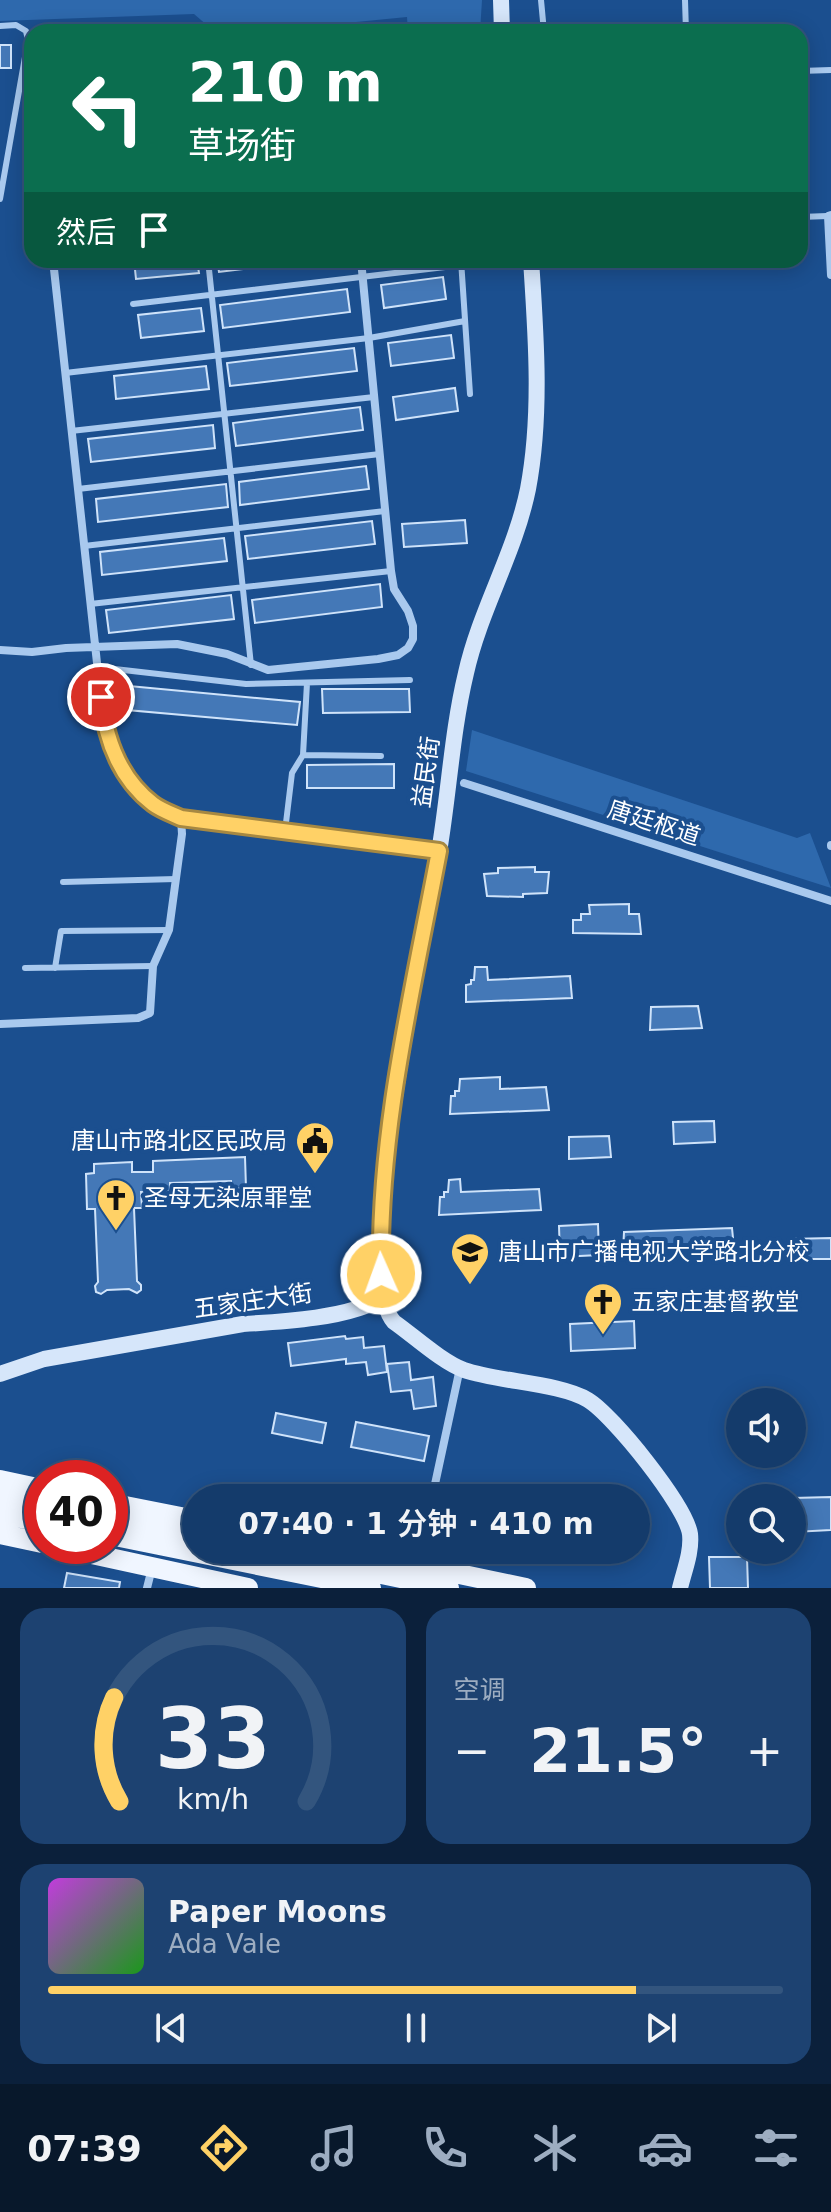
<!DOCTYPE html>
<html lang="zh">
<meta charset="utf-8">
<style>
:root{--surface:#143b6b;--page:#1d4271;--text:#f1f3f6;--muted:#9dadc1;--line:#33557e;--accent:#ffd166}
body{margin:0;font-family:"DejaVu Sans","Noto Sans SC",sans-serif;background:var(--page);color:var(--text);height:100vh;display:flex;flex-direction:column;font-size:30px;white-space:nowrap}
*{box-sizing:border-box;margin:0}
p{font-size:26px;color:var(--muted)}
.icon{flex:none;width:44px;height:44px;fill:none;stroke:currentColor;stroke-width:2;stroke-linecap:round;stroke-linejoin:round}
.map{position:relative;height:1588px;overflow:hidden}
.sheet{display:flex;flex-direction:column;gap:20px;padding:20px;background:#0b203b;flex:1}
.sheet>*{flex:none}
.guide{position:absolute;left:24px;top:24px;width:784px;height:244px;border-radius:24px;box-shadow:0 4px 20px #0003,0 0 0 2px var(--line);background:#0b6e4f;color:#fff;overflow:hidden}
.buttons{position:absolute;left:726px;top:1388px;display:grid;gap:16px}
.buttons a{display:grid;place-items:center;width:80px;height:80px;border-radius:50%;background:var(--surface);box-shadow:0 4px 20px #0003,0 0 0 2px var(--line);font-size:40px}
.speed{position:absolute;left:24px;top:1460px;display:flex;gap:16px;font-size:40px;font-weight:700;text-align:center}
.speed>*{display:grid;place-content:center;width:104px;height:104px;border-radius:50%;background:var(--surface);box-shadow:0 4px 20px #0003,0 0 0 2px var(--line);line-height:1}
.speed .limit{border:12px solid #d22;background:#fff;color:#111}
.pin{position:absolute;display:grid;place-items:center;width:68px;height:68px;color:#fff;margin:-34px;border:4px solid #fff;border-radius:50%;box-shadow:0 2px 8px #0007}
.me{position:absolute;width:88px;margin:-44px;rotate:358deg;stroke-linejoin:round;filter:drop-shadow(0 0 6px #0008)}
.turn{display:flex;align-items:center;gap:28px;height:168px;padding:0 32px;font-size:36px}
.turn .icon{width:104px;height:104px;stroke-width:2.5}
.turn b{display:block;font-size:56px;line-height:68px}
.then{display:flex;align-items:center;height:76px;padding:0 32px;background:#0003;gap:16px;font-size:30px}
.big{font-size:60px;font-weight:600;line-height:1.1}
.sheet .tile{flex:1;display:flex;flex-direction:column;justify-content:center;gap:12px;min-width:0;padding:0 28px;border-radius:24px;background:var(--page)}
.sheet .dial{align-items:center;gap:0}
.dial svg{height:208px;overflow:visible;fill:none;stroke:var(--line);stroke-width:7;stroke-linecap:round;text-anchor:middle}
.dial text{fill:var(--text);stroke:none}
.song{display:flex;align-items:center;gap:24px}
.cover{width:96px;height:96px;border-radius:12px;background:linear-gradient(135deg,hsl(290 70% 55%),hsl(120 70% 35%))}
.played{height:8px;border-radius:4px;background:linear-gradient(90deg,var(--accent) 80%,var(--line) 80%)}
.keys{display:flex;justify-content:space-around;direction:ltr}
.heat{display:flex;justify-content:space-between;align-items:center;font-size:44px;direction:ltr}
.sheet .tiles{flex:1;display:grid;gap:20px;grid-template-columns:1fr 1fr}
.tile:last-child{grid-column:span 2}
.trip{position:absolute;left:182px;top:1484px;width:468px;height:80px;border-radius:40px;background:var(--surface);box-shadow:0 4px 20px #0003,0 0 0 2px var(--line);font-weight:600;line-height:80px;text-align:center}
.tab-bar{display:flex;height:128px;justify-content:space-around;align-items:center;background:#08182b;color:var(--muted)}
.tab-bar .icon{width:56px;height:56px}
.tab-bar .current{color:var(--accent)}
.tab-bar b{font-size:36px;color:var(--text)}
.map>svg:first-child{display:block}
</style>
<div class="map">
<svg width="831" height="1588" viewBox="0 0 831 1588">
<rect width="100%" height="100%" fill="#1b4f8f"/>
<path fill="#2e69ad" d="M0 0H482L480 32H408L407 17 253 32H215L194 14 0 21Z
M472 730 797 838 810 833 831 888 466 771Z"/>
<path fill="#4478b7" stroke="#cfe3fa" stroke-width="2" d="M0 45H11V68H0Z
M134 260H197L199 273 136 279Z
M217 260H259V267L219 272Z
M443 277 446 299 384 308 381 285Z
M347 289 350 312 223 328 220 305Z
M201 308 204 331 141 338 138 315Z
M451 335 454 358 391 366 388 343Z
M354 348 357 371 230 386 227 363Z
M206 366 209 389 116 399 114 376Z
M455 388 458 411 396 420 393 397Z
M360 407 363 430 236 446 233 423Z
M213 425 215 448 91 462 88 439Z
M366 466 369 489 240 505 239 482Z
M226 484 228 507 98 522 96 499Z
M465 520 467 543 404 547 402 524Z
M372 521 375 544 248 559 245 536Z
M224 538 227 561 102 575 100 552Z
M380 584 382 607 255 623 252 600Z
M231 595 234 619 109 633 106 610Z
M129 686 300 702 297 725 127 710Z
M322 689H409L410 712 323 713Z
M394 764V788H307V765Z
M535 867V872H549L547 893 523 894V897L487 896 484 874 498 873V868Z
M629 904V914H639L641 934 573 933V920H581V914H590L589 905Z
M475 967H487L488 980 570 976 572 998 466 1002V985L471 984V980H474Z
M698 1006 702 1028 650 1030 651 1007Z
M500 1077V1089L546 1087 549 1110 450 1114 451 1096H455V1091H459L460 1079Z
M714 1121 715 1142 674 1144 673 1122Z
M609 1136 611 1157 569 1159V1137Z
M245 1157 246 1188H231V1181L170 1183V1191L141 1192 142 1208H134L137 1281 141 1285V1290L137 1293 129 1289 107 1290 101 1294 96 1292 95 1286 98 1282 95 1209H87L86 1174 94 1173V1164L132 1162V1172H153V1161Z
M460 1179 461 1192 539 1189 541 1210 439 1215 440 1197H444V1192H448L449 1180Z
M598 1224 599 1255 560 1257 559 1226Z
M732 1228 734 1248 623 1252 624 1232Z
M831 1238V1259H789L790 1239Z
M634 1321 635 1348 571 1351 570 1324Z
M345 1336 346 1339 363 1337 364 1348 384 1346 387 1372 368 1375 366 1362 346 1364V1359L291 1366 288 1343Z
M409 1362 411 1380 433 1377 436 1406 414 1409 411 1390 391 1392 387 1364Z
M276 1413 326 1423 322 1443 272 1433Z
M356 1422 429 1436 424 1461 351 1447Z
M831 1497V1530L794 1532 793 1498Z
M709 1557H747L748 1588H710Z
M67 1573 120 1582 119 1588H64Z"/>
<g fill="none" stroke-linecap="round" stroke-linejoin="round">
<path stroke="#a9c9ee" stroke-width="6" d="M541 0 544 32
M685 0 686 32
M0 26 16 25 26 31 28 40 0 199
M800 71 831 70
M800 217 828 216
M208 260 251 665
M461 260 470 394
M133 304 462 265
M65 373 369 338 465 321
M71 431 374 397
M78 489 380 454
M84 546 385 511
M90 604 391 571
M97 667 246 684 410 680
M303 755 381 756
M285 831 292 773 303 755 307 683
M63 882 176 879
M25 968 153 966
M55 968 61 931 169 930"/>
<path stroke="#a9c9ee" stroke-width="8" d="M831 215 828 216 831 275
M53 260 104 727C114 755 128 784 152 803 160 810 172 814 181 818L439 851
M0 650 32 652 66 648 177 644 227 654 268 670 378 659 398 655 408 648 413 639V626L408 611 394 589 391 571 361 260
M464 783 831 901
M831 845V846
M0 1024 138 1018 150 1013 153 966 169 930 182 834 181 818
M432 1498 460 1368
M147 1588 152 1568"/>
<path stroke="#d6e6fa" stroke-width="16" d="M501 0 502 32
M531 260C536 335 542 415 528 489 515 553 480 610 466 673 452 731 449 793 439 852 426 929 349 1273 394 1322 414 1336 442 1362 464 1370 499 1382 560 1383 588 1400 613 1415 686 1506 690 1534 692 1552 684 1571 680 1588
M0 1374 44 1359 243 1324C280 1322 354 1318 382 1297"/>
<path stroke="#f0f6ff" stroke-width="20" d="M0 1480 42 1489
M0 1496 42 1505
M110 1503 196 1520
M0 1514 42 1522
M110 1519 196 1536
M0 1534 42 1543
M110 1535 371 1588
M55 1546 248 1588
M266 1550 449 1588
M345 1550 526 1588"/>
</g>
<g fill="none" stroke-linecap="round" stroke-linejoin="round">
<defs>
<path id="route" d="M101 697C105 737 119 778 153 804 161 810 172 814 181 818L439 851C413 990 378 1132 381 1274"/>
</defs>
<use href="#route" stroke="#a68842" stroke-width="20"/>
<use href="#route" stroke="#ffd166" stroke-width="14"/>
</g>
<defs>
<symbol id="civic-pin" viewBox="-11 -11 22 30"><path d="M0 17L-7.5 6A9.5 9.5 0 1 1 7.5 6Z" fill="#ffd166" stroke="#1b4f8f"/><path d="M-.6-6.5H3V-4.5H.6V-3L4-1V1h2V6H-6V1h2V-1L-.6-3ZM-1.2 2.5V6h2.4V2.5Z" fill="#111"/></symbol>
<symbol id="church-pin" viewBox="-11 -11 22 30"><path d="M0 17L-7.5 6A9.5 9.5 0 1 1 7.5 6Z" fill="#ffd166" stroke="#1b4f8f"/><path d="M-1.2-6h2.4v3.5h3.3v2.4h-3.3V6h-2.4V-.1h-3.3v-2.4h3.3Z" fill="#111"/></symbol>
<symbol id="university-pin" viewBox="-11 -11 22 30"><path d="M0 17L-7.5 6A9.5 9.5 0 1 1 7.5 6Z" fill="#ffd166" stroke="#1b4f8f"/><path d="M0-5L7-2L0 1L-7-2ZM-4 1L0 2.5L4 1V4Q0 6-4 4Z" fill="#111"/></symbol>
</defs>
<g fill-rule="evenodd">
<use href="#civic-pin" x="293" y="1119" width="44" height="60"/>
<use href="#church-pin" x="94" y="1176" width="44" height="60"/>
<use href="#university-pin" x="448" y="1230" width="44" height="60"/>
<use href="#church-pin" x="581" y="1280" width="44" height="60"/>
</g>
<g text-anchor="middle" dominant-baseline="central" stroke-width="8" stroke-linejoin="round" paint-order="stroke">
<g font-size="24" fill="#fff" stroke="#1b4f8f">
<text transform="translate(426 772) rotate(-82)">益民街</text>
<text transform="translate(654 823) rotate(18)">唐廷枢道</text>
<text transform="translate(253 1301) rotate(-8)">五家庄大街</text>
</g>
<g font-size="24" fill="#fff" stroke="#1b4f8f" text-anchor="start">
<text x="287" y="1141" text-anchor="end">唐山市路北区民政局</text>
<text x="144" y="1198">圣母无染原罪堂</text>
<text x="498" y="1252">唐山市广播电视大学路北分校</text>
<text x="631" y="1302">五家庄基督教堂</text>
</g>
</g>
</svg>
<div class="buttons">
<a><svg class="icon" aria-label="sound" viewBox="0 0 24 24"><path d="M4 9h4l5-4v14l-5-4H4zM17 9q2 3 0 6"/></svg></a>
<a><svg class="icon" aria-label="search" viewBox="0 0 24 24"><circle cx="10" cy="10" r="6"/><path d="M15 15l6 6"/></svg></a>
</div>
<div class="speed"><div class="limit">40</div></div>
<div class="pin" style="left:101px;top:697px;background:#d93025"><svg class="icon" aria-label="arrive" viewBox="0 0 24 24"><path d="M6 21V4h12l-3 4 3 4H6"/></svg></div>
<svg class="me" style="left:381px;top:1274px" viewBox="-20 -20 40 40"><circle r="17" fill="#ffd166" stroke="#fff" stroke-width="3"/><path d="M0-11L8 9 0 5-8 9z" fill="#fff"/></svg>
<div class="trip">07:40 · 1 分钟 · 410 m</div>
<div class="guide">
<div class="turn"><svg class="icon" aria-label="left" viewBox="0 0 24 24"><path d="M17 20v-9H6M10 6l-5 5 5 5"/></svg><div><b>210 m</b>草场街</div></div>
<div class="then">然后<svg class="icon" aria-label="arrive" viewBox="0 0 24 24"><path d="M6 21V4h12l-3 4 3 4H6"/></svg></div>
</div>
</div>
<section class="sheet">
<div class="tiles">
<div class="tile dial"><svg viewBox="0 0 100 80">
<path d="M14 69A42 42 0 1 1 86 69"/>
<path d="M14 69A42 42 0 0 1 12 29" stroke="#ffd166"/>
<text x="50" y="56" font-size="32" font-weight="700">33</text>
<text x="50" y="72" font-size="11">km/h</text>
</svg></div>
<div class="tile"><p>空调</p>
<div class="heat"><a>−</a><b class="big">21.5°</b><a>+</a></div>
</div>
<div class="tile">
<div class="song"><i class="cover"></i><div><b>Paper Moons</b><p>Ada Vale</p></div></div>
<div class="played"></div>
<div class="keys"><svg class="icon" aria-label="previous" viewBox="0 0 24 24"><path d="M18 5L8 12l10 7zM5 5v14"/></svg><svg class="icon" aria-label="pause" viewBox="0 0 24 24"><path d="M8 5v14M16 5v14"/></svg><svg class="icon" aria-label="next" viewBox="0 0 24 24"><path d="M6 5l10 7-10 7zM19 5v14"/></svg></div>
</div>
</div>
</section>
<nav class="tab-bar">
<b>07:39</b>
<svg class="icon current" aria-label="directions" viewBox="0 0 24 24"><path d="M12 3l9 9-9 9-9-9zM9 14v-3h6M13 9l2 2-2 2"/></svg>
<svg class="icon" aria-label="music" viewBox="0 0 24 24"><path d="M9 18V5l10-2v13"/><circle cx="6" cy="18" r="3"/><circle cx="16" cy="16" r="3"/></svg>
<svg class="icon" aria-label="phone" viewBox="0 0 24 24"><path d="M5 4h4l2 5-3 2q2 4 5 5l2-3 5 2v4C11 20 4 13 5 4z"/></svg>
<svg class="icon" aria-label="climate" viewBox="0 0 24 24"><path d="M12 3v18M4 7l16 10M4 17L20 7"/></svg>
<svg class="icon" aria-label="car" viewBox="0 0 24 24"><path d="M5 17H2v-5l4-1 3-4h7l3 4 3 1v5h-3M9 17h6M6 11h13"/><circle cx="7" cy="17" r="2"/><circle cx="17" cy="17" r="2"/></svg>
<svg class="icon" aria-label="filters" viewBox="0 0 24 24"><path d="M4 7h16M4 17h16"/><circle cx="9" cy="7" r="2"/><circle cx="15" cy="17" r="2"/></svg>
</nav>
